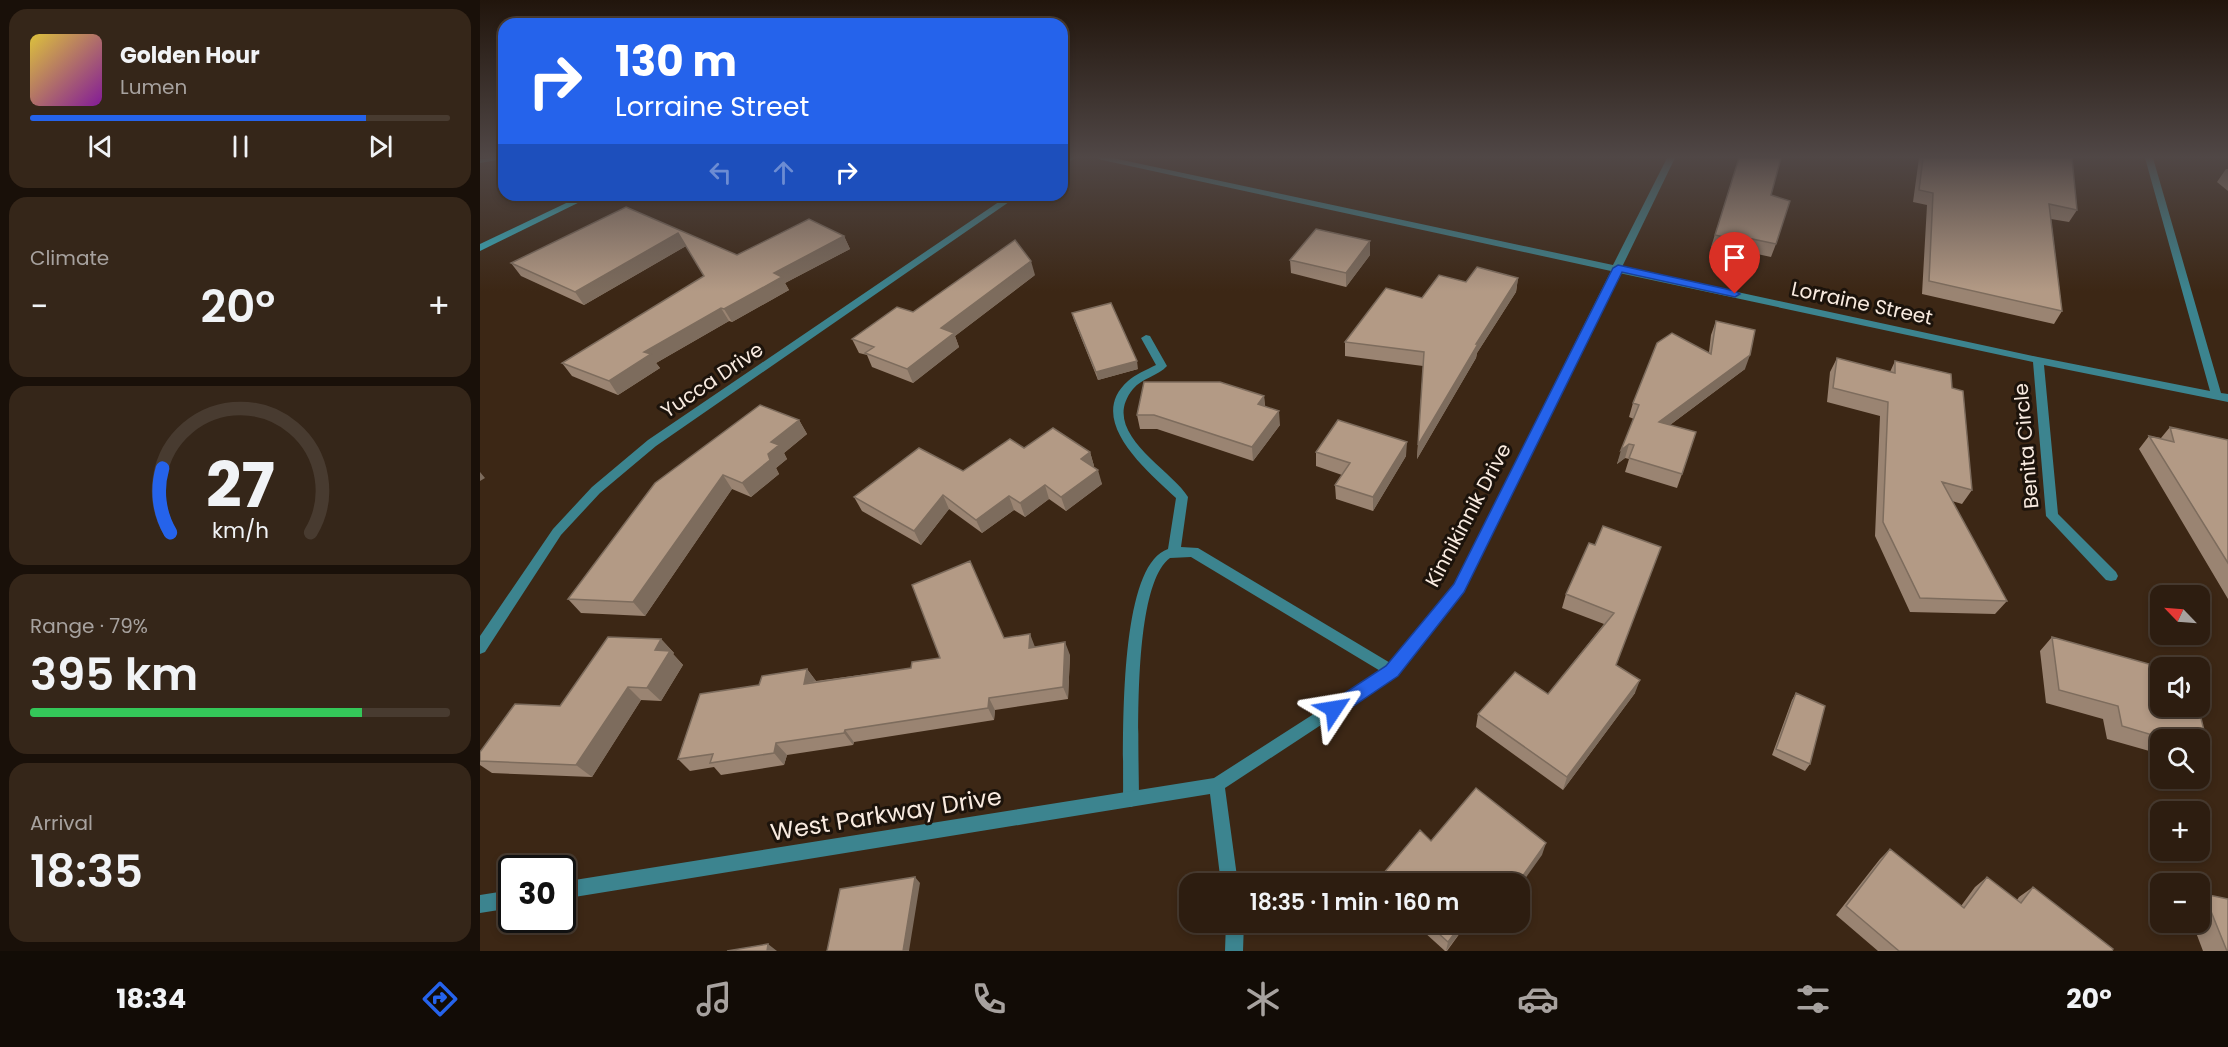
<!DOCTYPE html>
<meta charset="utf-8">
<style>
:root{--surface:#2d1d10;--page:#352619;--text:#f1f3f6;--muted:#a7a29f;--line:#483b30;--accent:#2563eb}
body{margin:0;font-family:Poppins,sans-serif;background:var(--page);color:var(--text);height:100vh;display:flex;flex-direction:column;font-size:22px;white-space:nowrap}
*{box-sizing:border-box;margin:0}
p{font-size:20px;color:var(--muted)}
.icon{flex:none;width:33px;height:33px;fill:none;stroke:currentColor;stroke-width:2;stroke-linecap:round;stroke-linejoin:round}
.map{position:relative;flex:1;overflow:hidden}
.sheet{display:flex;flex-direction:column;gap:9px;padding:9px;background:#191009;width:480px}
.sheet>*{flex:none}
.hud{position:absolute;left:18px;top:18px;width:570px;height:183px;border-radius:18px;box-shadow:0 3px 9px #0003,0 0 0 2px var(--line);background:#2563eb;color:#fff;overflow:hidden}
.needle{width:39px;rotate:295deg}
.buttons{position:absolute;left:1670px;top:585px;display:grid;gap:12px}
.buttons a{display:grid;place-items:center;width:60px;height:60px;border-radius:12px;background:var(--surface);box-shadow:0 3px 9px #0003,0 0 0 2px var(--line);font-size:30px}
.speed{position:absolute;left:18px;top:855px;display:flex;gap:12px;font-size:30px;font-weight:700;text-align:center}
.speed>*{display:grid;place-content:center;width:78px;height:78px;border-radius:50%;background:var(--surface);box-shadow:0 3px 9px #0003,0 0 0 2px var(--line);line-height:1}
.speed .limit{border:3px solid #111;border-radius:9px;background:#fff;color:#111}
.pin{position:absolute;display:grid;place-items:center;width:51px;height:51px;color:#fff;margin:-62px -26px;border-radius:50% 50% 50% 0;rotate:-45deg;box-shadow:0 0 6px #0007}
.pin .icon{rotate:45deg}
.me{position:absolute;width:66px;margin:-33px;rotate:57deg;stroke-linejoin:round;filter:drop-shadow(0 0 4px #0008)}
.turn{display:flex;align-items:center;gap:21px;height:126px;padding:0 18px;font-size:27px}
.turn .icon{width:78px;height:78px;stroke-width:2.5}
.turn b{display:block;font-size:42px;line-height:51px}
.lanes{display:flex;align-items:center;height:57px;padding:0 18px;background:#0003;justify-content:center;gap:30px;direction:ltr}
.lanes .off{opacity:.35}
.big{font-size:45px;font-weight:600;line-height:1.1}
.sheet .tile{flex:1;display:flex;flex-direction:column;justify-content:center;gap:9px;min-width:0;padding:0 21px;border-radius:18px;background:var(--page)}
.sheet .dial{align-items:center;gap:0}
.dial svg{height:156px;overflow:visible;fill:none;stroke:var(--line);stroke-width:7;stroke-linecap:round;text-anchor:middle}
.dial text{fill:var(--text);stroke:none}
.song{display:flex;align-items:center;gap:18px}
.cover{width:72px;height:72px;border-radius:9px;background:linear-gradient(135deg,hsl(50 70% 55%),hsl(290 70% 35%))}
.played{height:6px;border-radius:3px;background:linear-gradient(90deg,var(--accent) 80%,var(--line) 80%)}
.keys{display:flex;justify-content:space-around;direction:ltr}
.heat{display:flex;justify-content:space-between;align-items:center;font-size:33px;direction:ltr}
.charge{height:9px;border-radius:4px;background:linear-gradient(90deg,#34c759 79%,var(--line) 0)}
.trip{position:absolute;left:699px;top:873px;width:351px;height:60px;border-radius:18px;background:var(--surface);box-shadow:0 3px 9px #0003,0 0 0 2px var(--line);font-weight:600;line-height:60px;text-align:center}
.tabs{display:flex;height:96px;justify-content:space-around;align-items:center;background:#120c06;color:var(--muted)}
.tabs .icon{width:42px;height:42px}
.tabs .selected{color:var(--accent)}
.tabs b{font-size:27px;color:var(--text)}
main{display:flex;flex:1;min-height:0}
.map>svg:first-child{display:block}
</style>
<main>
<section class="sheet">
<div class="tile">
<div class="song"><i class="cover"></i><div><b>Golden Hour</b><p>Lumen</p></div></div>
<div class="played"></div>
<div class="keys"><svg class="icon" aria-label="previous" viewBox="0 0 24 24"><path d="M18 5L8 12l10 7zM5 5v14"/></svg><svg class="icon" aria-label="pause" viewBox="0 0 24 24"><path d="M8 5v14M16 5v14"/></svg><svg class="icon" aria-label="next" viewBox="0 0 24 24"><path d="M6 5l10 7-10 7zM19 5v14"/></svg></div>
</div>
<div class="tile"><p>Climate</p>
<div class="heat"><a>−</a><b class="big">20°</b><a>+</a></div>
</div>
<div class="tile dial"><svg viewBox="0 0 100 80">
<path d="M14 69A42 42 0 1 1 86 69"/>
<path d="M14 69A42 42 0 0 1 10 36" stroke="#2563eb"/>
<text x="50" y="56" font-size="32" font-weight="700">27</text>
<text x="50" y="72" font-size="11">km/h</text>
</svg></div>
<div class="tile"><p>Range · 79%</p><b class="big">395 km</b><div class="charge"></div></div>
<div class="tile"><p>Arrival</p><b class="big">18:35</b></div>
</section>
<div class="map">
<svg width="1748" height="951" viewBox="0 0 1748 951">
<rect width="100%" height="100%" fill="#3c2715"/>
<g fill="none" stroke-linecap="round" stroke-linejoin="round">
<path fill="#3c848f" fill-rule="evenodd" d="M666 335 670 336 687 366C678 376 662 378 653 389 618 432 690 468 708 497L701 547 718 548 917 667 919 671 917 675 912 677 907 675 711 557 690 558C651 586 659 751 659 799L657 804 651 807 645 804 643 799C644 751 636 566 688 549L696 498C669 472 604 420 648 381 656 374 666 370 676 365L661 338Z"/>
<path fill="#3c848f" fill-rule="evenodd" d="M18 158 17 160 0 163V159Z
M585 158H595L582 165V160Z
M618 158H633L1133 265 1187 158H1195L1142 267 1558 357 1730 391 1665 158H1673L1741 393 1748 394V402L1564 365 1578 514 1636 572 1638 576 1636 580 1631 581 1626 580 1566 516 1553 362 1139 273 984 592 917 675 745 788 758 884H741L730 794 82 899V882L734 778 907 667 974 584 1131 271 622 160Z
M529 195H539L176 446 120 493 81 535 5 652 0 654V636L73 529 112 487 168 440Z
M32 890V908L0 913V895Z
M746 922H764L763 951H745Z"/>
<path fill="#34b5c7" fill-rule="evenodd" d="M103 195H114L0 251V244Z"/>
</g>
<path fill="#9a8472" d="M1259 158 1291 195 1296 244 1291 257 1268 252 1266 256 1231 247Z
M1439 158H1592L1597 210 1589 222 1571 219 1582 311 1574 324 1442 294 1447 205 1433 202Z
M1746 169H1748V191L1737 182Z
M146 207 257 255 364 236 370 249 305 283 309 290 252 322 249 321 176 363 180 368 138 395 92 376 82 363 224 276 206 246 104 305 41 276 31 263Z
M890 255 866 287 811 273 810 260Z
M555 275 475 336 479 347 433 383 392 367 387 355 379 353 372 339 433 312Z
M1038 278 1036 292 997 353 996 358 937 459 943 366 865 356V342L942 298 986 282Z
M592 313 658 369 618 380 594 320Z
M1236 321 1265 369 1190 425 1202 474 1197 488 1145 472 1149 459 1145 458 1137 464 1154 419 1149 417 1153 403 1229 352 1231 335Z
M1357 358 1410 372 1415 361 1472 388 1492 490 1482 504 1472 501 1527 601 1515 614 1430 612 1395 536 1400 416 1347 402 1350 372Z
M784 396 785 406 800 425 773 461 677 429H660L657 415Z
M319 420 327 434 304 453 307 459 296 468 299 474 271 497 252 489 165 616 101 613 88 599 175 483Z
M1690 427 1748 440V599L1659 449 1669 436 1681 438Z
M544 448 610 452 614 466 613 467 622 484 586 511 569 499 545 517 534 510 502 533 469 509 441 545 382 511 374 497 483 471Z
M836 452 926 456 893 511 856 499 855 485 862 475 836 466Z
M1115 545 1181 547 1136 665 1155 693 1083 790 996 727 998 714 1068 694 1124 624 1082 608 1086 594Z
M1572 637 1683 668H1680V706H1718L1729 751 1719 758V740H1680V754L1627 739 1623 719 1566 703 1560 651Z
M524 638 555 647 590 655 588 699 515 710 514 720 374 742 373 745 307 755 304 765 241 775 234 767 210 771 198 759 279 685 327 669 336 681 431 668Z
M181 639 194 653 193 654 203 665 181 701 161 700 112 777 12 773 0 765V752L80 706Z
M1316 693 1330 764 1325 771 1292 755 1312 700Z
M1410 849 1481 906 1495 887 1507 877 1537 900 1539 897 1553 887 1632 951H1398L1356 915 1400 859Z
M1724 894 1748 951H1723L1712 922H1719V897Z
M933 922H988L967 951H965Z
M1004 922H1012L1009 927Z"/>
<path fill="#7d6c5d" d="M198 233 206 246 104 305 95 292Z
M364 236 370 249 305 283 309 290 252 322 244 309 294 273Z
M890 241V255L866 287V273Z
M551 261 555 275 475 336 479 347 433 383 427 369 461 328Z
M1038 278 1036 292 997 353 996 358 937 459 938 445 996 344Z
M241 308 249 321 176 363 180 368 138 395 129 381 164 352Z
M1270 355 1265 369 1175 436 1179 422Z
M657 361 658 369 618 380 616 372Z
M784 396 785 410 778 404Z
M799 411 800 425 773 461 772 447Z
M319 420 327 434 304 453 307 459 296 468 299 474 271 497 262 483 288 454 291 442Z
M927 442 926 456 893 511V497Z
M1149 444 1145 458 1137 464 1141 450Z
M610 452 614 466 605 473 601 459Z
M618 470 622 484 586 511 581 497Z
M0 472 5 478 0 481Z
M243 475 252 489 165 616 153 602Z
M565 485 569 499 545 517 540 503Z
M463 495 469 509 441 545 434 531Z
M529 496 534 510 502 533 496 520Z
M550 634 555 647 549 648Z
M181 639 194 653 193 654 203 665 181 701 167 688 175 650Z
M585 642 590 655 588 699 583 687Z
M327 669 336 681 324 684Z
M1160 680 1155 693 1083 790 1087 777Z
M148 687 161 700 112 777 96 765Z
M509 698 515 710 514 720 508 708Z
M365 730 374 742 373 745 364 733Z
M296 743 307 755 304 765 294 753Z
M1066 843 1062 855 1040 886V884H1037Z
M435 877 440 883 429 951H423Z
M983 922H988L966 951 968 942Z
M288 944 297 951H287Z"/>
<path fill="#b39a85" stroke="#7d6c5d" stroke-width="1.5" d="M1259 158H1301L1291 195 1310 201 1296 244 1272 239 1271 243 1235 235Z
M1443 158H1592L1597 210 1569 204 1582 311 1449 281 1453 193 1439 190Z
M146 207 257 255 329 219 364 236 294 273 302 277 244 309 241 308 164 352 171 354 129 381 82 363 224 276 198 233 95 292 31 263Z
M836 229 890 241 866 273 810 260Z
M535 240 551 261 461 328 474 333 427 369 385 353 394 347 372 339 417 307 433 312Z
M997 267 1038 278 996 344H998L938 445 944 352 865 342 906 288 942 298 959 275 986 282Z
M631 303 657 361 616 372 592 313Z
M1236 321 1275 330 1270 355 1179 422 1216 432 1202 474 1149 458 1154 445 1149 444 1141 450 1159 405 1153 403 1177 343 1192 333 1231 354Z
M1357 358 1415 373V361L1471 374 1472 388 1483 391 1492 490 1462 482 1527 601 1440 598 1403 522 1408 402 1353 388Z
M664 382H740L784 396 778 404 799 411 772 447 674 415H657Z
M280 405 319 420 291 442 299 445 288 454 290 460 262 483 243 475 153 602 88 599 175 483Z
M858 420 927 442 893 497 855 485 870 463 836 452Z
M1690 427 1748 440V563L1669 436 1694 442Z
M573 428 610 452 601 459 618 470 581 497 565 485 540 503 529 496 496 520 463 495 434 531 374 497 439 448 483 471 530 439 544 448Z
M1123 526 1181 547 1136 665 1160 680 1087 777 998 714 1035 672 1068 694 1134 613 1086 594 1109 543 1115 545Z
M490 561 524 638 550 634 549 648 585 642 583 687 509 698 508 708 365 730 364 733 296 743 294 753 230 763 233 754 198 759 220 694 279 685 282 676 327 669 324 684 431 668 432 662 460 658 432 585Z
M128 637 181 639 175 650 190 651 167 688 148 687 96 765 0 761V752L35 704 80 706Z
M1572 637 1683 668H1680V706H1718L1729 751 1719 748V740H1689L1642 726 1638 706 1579 690Z
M1316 693 1345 706 1330 764 1296 749Z
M996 788 1066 843 1037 884H902L898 880 940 830 951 841Z
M1410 849 1484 908 1507 877 1541 903 1553 887 1633 949 1632 951H1419L1366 906Z
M435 877 423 951H347L360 889Z
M1724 894 1748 899V951H1747Z
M946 922H983L968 942Z
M288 944 287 951H247Z"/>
<linearGradient id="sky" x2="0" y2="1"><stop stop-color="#21150c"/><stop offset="0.54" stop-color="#504746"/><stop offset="1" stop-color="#504746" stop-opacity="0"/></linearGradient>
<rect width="1748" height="291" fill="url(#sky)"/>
<path fill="#2563eb" stroke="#184099" stroke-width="1.5" d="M1138 265 1255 291 1260 294 1255 297 1142 272 984 592 918 676 860 715 854 717 848 715 845 709 848 704 906 666 974 584 1133 268Z"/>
<g text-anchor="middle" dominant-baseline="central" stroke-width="6" stroke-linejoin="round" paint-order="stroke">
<g font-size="20" fill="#f9ebe0" stroke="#1c130b">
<text transform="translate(1382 303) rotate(12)">Lorraine Street</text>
<text transform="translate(232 380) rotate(-34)">Yucca Drive</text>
<text transform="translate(1546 446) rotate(-95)">Benita Circle</text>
<text transform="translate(988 515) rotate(-62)">Kinnikinnik Drive</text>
</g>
<g font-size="24" fill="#f9ebe0" stroke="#1c130b">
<text transform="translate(406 814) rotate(-9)">West Parkway Drive</text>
</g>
</g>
</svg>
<div class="buttons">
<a><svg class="needle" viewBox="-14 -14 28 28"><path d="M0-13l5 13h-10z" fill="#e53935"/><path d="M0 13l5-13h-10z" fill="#a7a29f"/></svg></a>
<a><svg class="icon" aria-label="sound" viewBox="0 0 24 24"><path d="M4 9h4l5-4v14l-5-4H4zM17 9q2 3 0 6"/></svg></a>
<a><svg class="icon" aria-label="search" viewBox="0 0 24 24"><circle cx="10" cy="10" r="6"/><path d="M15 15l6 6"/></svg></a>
<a>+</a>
<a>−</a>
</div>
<div class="speed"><div class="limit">30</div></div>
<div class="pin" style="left:1255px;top:294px;background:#d93025"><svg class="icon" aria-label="arrive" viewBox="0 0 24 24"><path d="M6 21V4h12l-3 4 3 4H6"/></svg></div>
<svg class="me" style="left:854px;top:709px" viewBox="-20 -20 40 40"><path d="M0-17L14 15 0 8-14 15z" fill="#2563eb" stroke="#fff" stroke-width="4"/></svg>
<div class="trip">18:35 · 1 min · 160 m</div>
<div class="hud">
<div class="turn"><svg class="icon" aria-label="right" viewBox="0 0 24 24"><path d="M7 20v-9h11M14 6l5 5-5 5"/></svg><div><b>130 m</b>Lorraine Street</div></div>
<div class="lanes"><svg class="icon off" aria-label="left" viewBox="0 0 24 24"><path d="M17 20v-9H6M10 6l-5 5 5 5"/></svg><svg class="icon off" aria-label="ahead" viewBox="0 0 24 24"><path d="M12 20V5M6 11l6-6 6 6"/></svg><svg class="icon" aria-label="right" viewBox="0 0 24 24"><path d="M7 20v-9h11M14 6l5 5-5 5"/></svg></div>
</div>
</div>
</main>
<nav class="tabs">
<b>18:34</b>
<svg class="icon selected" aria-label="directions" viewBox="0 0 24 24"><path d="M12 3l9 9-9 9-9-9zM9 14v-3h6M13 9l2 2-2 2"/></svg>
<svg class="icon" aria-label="music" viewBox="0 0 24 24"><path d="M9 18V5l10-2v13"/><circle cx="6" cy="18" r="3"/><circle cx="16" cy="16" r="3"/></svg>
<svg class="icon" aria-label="phone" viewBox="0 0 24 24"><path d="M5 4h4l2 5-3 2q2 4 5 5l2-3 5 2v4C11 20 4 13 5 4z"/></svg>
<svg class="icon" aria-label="climate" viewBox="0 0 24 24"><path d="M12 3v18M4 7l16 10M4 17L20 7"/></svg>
<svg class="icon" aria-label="car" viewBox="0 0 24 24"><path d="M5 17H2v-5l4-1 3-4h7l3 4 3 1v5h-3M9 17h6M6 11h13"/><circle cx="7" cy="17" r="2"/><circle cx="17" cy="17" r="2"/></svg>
<svg class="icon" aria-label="filters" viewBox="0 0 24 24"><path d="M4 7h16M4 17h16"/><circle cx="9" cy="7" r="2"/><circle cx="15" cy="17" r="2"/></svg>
<b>20°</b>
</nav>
